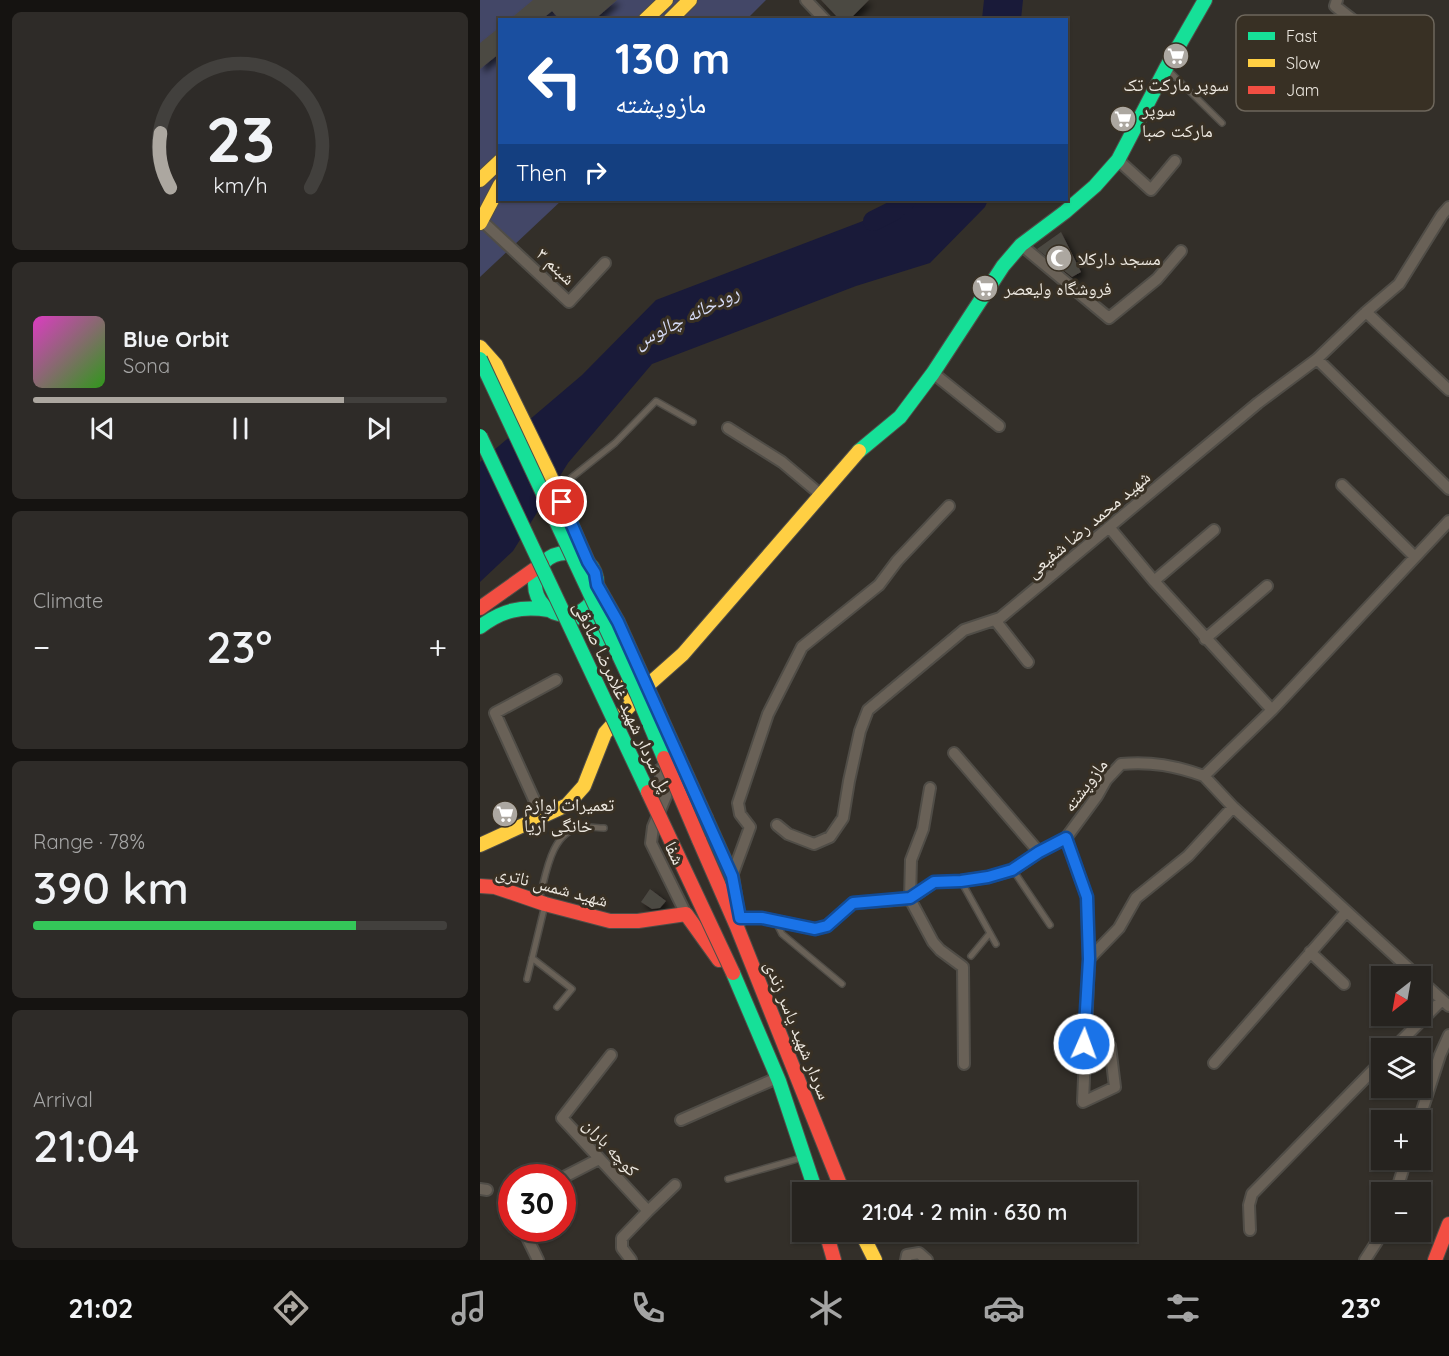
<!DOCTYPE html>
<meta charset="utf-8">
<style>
:root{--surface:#26231f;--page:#2e2b28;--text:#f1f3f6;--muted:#a4a4a4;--line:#42403d;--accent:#aca7a0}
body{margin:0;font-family:Quicksand,"Noto Naskh Arabic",sans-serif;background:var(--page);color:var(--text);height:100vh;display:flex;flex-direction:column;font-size:22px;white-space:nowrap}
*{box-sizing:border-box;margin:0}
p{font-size:20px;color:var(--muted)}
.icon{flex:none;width:33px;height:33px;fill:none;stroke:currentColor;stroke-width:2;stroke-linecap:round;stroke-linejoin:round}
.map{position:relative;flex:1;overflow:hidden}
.sheet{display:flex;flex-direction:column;gap:12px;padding:12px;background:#151311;width:480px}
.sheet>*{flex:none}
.banner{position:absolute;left:18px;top:18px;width:570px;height:183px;border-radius:0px;box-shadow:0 2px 4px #0004,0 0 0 2px var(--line);background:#1a4fa0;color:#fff;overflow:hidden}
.needle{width:39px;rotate:211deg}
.buttons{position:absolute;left:891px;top:966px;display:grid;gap:12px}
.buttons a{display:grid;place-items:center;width:60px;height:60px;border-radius:0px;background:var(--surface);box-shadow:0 2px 4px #0004,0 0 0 2px var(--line);font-size:30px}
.speed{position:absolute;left:18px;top:1164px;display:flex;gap:12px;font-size:30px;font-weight:700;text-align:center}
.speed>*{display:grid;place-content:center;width:78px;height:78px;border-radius:50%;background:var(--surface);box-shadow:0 2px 4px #0004,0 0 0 2px var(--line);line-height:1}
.speed .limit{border:9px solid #d22;background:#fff;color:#111}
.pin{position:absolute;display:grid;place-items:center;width:51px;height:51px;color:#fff;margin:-26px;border:3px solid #fff;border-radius:50%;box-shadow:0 2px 6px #0007}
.me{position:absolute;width:66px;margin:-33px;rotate:2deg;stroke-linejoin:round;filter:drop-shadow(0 0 4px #0008)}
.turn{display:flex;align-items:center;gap:21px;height:126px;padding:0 18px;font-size:27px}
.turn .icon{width:78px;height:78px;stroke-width:2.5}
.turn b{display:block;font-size:42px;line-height:51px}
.then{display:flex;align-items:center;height:57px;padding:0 18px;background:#0003;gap:12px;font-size:22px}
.big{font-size:45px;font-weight:600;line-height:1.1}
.sheet .card{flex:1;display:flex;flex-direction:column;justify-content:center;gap:9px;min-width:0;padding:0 21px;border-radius:9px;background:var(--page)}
.sheet .dial{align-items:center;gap:0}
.dial svg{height:156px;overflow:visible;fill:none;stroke:var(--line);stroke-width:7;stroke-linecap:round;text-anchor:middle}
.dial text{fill:var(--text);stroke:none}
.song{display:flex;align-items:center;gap:18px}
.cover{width:72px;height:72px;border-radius:9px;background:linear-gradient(135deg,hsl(310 70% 55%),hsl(110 70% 35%))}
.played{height:6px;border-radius:3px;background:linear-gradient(90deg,var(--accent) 75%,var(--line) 75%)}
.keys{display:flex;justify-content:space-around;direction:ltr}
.heat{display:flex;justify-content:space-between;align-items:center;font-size:33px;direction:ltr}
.charge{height:9px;border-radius:4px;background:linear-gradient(90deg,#34c759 78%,var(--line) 0)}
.trip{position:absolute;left:312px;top:1182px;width:345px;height:60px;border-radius:0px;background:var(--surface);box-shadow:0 2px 4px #0004,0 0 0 2px var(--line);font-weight:600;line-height:60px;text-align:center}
.tabs{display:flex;height:96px;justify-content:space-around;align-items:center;background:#0f0e0c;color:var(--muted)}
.tabs .icon{width:42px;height:42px}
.tabs .on{color:var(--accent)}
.tabs b{font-size:27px;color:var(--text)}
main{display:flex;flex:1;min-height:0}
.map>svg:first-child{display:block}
</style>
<main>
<section class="sheet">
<div class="card dial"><svg viewBox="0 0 100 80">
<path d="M14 69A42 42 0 1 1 86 69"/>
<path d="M14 69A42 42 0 0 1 9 41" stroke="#aca7a0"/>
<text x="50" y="56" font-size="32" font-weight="700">23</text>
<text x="50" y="72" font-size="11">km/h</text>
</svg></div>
<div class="card">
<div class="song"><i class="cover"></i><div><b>Blue Orbit</b><p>Sona</p></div></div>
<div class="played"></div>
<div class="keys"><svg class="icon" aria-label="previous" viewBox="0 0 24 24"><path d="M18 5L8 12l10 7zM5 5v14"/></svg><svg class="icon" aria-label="pause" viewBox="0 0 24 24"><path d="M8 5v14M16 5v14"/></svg><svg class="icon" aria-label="next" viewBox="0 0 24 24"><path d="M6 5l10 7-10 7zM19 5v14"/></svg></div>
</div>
<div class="card"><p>Climate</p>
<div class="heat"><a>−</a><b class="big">23°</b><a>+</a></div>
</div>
<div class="card"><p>Range · 78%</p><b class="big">390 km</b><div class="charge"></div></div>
<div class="card"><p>Arrival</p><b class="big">21:04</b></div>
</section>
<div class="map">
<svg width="969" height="1260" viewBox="0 0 969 1260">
<defs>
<filter id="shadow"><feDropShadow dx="4" dy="4" stdDeviation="3" flood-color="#0009"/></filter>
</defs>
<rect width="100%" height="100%" fill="#332f29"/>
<path fill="#434767" d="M0 0H286L267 19 20 20V200H82L0 277Z"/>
<path fill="#191a39" d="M504 0H543L541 19H502Z
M438 200H508L505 207 450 263 376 286 172 364 88 463 33 551 0 582V462L102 375 176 300Z"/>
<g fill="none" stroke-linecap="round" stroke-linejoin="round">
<path stroke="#191a39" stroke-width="20" d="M393 221 413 211 426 200"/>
</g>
<path fill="#4c4843" filter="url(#shadow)" d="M53 0H137L114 20H80L72 11 61 20H29Z
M341 0H389L369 20H360Z
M20 27V53L0 69V43Z
M581 232 601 272 592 277 557 249Z
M170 889 186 901 180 908 172 909 161 902Z"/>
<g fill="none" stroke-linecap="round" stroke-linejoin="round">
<defs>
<path id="lane" d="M687 69 742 123
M84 497 91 478 135 443 176 401 213 422
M533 870 570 925
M481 881 516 944
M59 900C66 876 70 833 100 827 107 826 117 828 124 828
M296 922 302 934 362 984
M491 956 510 933
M52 958 92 989 77 1007
M47 979 65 905
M248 1179 321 1158"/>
<path id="street" d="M326 0 345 20
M857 0 855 6 873 20
M638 160 671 190 695 161
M1 220 89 302 125 263
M541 245 629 318 677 279 701 251
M886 312 969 390
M837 359 969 489
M453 373 519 426
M248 428 302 462 340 494
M862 485 934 556
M629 527 674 581 792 710
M674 581 734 530
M515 620 548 662
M725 639 787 586
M474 753 559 852
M179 770 186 787V796L173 827 171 843 206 914
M724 776 753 807 937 976
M450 788 443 829 431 860 430 899 453 942 460 950 483 967 484 1064
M62 817 15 713 76 680
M297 825 308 834 334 844 350 837 363 818 369 781 380 731 388 710 484 630 520 618 778 403 837 359 886 312 919 284 962 215 969 207
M586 838 607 897 609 959 603 1102 635 1087 630 1046
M252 876 270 827 260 814 258 803 288 714 322 647 399 585 417 561 469 506
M260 918H282L335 929 347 926 373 903 430 899 454 882 481 881 508 877 533 870 559 852 586 838 617 796 626 780 641 764C671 761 696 766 724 776L792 710 969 521
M830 952 864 984
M609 959 639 928 656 898 708 856 753 807
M940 980 969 1006
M914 1048 962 1000
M131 1055 82 1118 168 1211 142 1238V1248L151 1260
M734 1063 866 912
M201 1120 297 1078
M939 1120 960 1055 969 1035
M82 1178 119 1159
M0 1189 7 1190
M916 1192 926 1160
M168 1211 195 1185
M43 1229 58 1260
M770 1230 769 1205 772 1194 902 1061
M426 1260 427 1255 439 1253 447 1260
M885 1260 903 1232"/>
<path id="fast" d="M379 451 420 417 453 373 523 266 541 245 585 212 615 186 638 160 686 68 725 0
M55 584a31 31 0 1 1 62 0a31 31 0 1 1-62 0Z
M94 614 112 624 124 640
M0 627C22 610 41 606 69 610
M226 818 252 876 259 921
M253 973 299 1081 336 1192"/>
<path id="slow" d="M165 20 186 0
M190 20 210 0
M0 180 20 161
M0 223 20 185
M0 347 16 365 68 471 108 562
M117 585 138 622 226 818
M167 686 203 654 379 451
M0 845 87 805 104 786 125 733 153 702 145 686
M381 1232 395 1260"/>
<path id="jam" d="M0 608 62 564
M219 840 257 927 363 1192
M0 886 15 887 65 904 130 921H158L206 914 239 960
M346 1232 354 1260
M955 1260 969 1224"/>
</defs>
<use href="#lane" stroke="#504d47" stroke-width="8"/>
<use href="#street" stroke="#504d47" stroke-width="14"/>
<use href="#fast" stroke="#504d47" stroke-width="16"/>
<use href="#slow" stroke="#504d47" stroke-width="16"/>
<use href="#jam" stroke="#504d47" stroke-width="16"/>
<use href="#lane" stroke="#696157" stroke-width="5"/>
<use href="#street" stroke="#696157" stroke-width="10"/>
<use href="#fast" stroke="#16e098" stroke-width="14"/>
<use href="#slow" stroke="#ffcf43" stroke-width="14"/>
<use href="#jam" stroke="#f24e42" stroke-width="14"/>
<defs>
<path id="fast-bridge" d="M0 359 157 694 184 758
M0 436 168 792"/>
<path id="jam-bridge" d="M184 758 219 840
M168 792 253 973"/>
</defs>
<use href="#fast-bridge" stroke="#504d47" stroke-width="16" stroke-linecap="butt"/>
<use href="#jam-bridge" stroke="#504d47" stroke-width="16" stroke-linecap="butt"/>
<use href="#fast-bridge" stroke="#16e098" stroke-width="14"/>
<use href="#jam-bridge" stroke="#f24e42" stroke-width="14"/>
</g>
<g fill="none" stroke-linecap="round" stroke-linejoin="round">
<defs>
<path id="route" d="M82 502 108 562 115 573 117 585 138 622 252 876 260 918H282L335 929 347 926 373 903 430 898 454 882 481 881 508 877 532 870 559 852 586 838 607 897 609 959 604 1044"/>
</defs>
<use href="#route" stroke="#114b97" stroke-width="15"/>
<use href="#route" stroke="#1a73e8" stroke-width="10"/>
</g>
<defs>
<symbol id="supermarket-disc" viewBox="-11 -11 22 22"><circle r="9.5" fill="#aca7a0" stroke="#383024"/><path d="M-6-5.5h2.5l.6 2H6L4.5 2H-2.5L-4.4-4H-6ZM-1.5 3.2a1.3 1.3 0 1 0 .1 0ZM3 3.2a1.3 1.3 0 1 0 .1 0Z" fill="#fff"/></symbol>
<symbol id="mosque-disc" viewBox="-11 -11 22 22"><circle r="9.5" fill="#aca7a0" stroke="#383024"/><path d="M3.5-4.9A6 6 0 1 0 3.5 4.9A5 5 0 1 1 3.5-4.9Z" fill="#fff"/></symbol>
</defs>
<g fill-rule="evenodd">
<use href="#supermarket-disc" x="681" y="41" width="30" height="30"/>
<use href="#supermarket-disc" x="628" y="104" width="30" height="30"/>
<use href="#mosque-disc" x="564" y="243" width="30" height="30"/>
<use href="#supermarket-disc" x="490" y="273" width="30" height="30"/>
<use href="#supermarket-disc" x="10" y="799" width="30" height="30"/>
</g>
<g text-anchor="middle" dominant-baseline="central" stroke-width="6" stroke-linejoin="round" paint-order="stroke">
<g font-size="18" fill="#ede8e0" stroke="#383024" text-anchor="start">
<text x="696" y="84" text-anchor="middle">سوپر مارکت تک</text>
<text x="662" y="109">سوپر<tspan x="662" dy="21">مارکت صبا</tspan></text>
<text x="598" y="258">مسجد دارکلا</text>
<text x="524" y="288">فروشگاه ولیعصر</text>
<text x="44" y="804">تعمیرات لوازم<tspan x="44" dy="21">خانگی آریا</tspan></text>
</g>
<g font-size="18" fill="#ede8e0" stroke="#383024">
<text transform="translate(76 266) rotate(43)">شبنم ۳</text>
<text transform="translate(608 524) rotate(-40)">شهید محمد رضا شفیعی</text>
<text transform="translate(143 697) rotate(65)">پل سردار شهید غلامرضا صادقی</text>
<text transform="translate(605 785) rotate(-53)">مازوپشته</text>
<text transform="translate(195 853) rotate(65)">شفا</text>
<text transform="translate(72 886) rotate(15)">شهید شمس ناتری</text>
<text transform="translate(318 1030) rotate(68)">سردار شهید یاسر زندی</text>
<text transform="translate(131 1147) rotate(47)">کوچه باران</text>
</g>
<g font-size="20" font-style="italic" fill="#d5daf5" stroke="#383024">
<text transform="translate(206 316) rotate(-27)">رودخانه چالوس</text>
</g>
</g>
<rect x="756" y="15" width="198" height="96" rx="9" fill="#383024" stroke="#6e675c" stroke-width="1.5"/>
<rect x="768" y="32" width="27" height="8" fill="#16e098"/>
<rect x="768" y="59" width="27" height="8" fill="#ffcf43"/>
<rect x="768" y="86" width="27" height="8" fill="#f24e42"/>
<g font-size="16" fill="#ede8e0">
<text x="806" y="42">Fast</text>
<text x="806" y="69">Slow</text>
<text x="806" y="96">Jam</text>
</g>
</svg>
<div class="buttons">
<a><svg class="needle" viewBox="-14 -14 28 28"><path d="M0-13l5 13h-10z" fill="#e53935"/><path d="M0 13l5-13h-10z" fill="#a4a4a4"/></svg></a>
<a><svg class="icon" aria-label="layers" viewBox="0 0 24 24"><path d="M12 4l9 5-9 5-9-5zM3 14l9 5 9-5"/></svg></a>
<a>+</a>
<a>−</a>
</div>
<div class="speed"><div class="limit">30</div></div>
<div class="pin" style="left:82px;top:502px;background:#d93025"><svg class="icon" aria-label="arrive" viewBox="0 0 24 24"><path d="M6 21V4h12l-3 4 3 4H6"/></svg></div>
<svg class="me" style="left:604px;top:1044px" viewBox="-20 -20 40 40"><circle r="17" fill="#1a73e8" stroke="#fff" stroke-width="3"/><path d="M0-11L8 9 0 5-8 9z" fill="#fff"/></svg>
<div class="trip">21:04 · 2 min · 630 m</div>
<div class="banner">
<div class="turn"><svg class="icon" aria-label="left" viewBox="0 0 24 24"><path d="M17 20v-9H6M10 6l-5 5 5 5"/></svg><div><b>130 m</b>مازوپشته</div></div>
<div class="then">Then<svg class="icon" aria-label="right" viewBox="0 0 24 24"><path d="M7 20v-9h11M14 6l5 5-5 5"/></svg></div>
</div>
</div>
</main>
<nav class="tabs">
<b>21:02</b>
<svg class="icon on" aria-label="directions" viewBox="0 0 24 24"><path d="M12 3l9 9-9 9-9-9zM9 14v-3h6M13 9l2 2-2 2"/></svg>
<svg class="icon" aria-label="music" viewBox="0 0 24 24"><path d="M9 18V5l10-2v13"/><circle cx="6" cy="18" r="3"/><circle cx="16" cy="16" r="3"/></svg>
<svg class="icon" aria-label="phone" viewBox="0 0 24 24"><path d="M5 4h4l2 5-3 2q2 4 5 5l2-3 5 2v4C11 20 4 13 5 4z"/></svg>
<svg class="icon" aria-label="climate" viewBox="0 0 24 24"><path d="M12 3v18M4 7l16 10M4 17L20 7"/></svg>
<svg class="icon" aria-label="car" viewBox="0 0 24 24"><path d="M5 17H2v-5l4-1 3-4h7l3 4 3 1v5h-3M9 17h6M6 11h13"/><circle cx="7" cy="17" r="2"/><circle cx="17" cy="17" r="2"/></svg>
<svg class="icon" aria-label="filters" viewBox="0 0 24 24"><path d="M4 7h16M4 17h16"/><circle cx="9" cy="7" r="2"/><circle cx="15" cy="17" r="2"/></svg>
<b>23°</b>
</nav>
